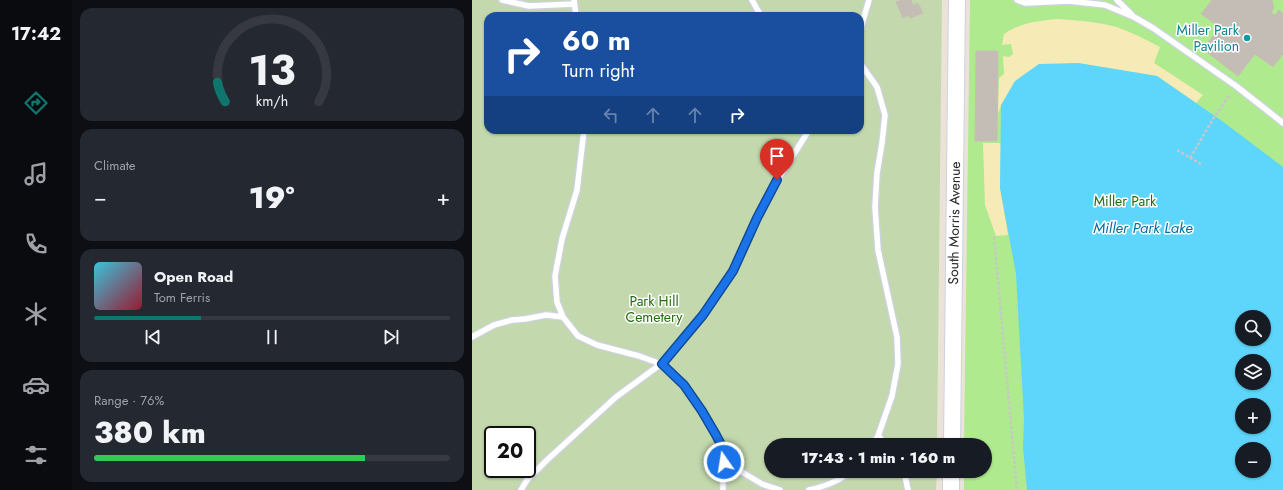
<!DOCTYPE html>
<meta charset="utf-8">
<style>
:root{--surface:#171b24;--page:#242831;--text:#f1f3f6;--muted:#9ea1a6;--line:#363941;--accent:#0f766e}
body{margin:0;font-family:Jost,sans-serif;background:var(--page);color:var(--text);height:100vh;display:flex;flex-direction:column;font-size:15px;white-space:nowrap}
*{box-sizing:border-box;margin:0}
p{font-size:13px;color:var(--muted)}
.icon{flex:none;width:22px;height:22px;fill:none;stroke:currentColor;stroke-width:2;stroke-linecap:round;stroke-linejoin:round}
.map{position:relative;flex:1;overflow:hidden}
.drawer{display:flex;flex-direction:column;gap:8px;padding:8px;background:#0d0f14;width:400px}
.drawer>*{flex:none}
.hud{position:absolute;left:12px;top:12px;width:380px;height:122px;border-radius:12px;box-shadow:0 1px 3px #0004;background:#1a4fa0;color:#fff;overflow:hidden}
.tools{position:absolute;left:763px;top:310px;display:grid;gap:8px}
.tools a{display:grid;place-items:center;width:36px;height:36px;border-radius:50%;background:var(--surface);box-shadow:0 1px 3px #0004;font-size:20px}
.speed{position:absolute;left:12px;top:426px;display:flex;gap:8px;font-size:20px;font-weight:700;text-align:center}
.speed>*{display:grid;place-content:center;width:52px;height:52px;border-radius:50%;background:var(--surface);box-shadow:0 1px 3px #0004;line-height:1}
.speed .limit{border:2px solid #111;border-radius:6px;background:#fff;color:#111}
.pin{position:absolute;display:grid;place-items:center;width:34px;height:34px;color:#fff;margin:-41px -17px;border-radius:50% 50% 50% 0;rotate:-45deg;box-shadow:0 0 4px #0007}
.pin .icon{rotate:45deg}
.me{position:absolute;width:44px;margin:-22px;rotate:347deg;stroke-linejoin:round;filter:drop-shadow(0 0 3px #0008)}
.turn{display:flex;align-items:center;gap:14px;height:84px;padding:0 12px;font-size:18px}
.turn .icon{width:52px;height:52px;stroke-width:2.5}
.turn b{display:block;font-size:28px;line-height:34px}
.lanes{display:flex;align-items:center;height:38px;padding:0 12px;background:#0003;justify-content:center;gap:20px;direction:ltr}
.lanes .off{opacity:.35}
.big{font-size:30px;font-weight:800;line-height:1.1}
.drawer .card{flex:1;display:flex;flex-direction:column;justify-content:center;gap:6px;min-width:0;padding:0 14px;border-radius:12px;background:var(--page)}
.drawer .dial{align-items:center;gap:0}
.dial svg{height:104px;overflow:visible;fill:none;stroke:var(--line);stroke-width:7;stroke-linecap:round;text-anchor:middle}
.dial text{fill:var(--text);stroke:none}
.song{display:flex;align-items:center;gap:12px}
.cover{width:48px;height:48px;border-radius:6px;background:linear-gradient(135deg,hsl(190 70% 55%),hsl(350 70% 35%))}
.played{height:4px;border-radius:2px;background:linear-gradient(90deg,var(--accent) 30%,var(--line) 30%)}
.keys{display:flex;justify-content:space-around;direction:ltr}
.heat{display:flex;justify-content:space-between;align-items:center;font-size:22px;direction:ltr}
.charge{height:6px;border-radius:3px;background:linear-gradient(90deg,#34c759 76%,var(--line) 0)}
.trip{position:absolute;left:292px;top:438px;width:228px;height:40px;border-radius:20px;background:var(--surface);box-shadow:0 1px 3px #0004;font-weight:800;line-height:40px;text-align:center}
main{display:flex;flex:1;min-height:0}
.tab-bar{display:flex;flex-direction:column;width:72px;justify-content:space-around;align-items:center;background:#090b0e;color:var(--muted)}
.tab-bar .icon{width:28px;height:28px}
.tab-bar .selected{color:var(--accent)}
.tab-bar b{font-size:18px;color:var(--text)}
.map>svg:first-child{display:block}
</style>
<main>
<nav class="tab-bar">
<b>17:42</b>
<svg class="icon selected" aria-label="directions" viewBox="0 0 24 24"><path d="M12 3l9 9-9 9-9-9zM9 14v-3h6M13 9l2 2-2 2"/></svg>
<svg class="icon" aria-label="music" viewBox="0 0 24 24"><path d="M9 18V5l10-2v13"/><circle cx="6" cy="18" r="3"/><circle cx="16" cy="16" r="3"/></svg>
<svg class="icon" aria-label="phone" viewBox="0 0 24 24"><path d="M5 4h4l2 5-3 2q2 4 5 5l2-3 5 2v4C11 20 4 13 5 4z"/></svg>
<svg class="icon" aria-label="climate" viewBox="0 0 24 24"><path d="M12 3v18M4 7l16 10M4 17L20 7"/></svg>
<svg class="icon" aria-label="car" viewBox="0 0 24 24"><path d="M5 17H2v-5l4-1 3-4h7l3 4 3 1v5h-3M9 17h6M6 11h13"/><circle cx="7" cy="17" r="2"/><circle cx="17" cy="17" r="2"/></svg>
<svg class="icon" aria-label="filters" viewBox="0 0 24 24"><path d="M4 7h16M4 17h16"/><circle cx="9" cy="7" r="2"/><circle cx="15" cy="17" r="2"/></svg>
</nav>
<section class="drawer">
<div class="card dial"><svg viewBox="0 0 100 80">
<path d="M14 69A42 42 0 1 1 86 69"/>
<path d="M14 69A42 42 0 0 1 8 54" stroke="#0f766e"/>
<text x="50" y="56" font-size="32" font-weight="700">13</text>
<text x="50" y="72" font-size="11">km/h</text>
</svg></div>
<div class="card"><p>Climate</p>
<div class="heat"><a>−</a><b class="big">19°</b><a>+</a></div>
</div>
<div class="card">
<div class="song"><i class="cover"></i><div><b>Open Road</b><p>Tom Ferris</p></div></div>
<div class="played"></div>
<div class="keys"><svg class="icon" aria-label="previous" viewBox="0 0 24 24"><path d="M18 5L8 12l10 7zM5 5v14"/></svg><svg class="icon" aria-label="pause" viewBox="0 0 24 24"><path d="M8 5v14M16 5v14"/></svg><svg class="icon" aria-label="next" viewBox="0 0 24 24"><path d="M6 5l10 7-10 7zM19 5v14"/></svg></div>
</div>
<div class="card"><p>Range · 76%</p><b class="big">380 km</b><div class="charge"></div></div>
</section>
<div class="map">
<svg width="811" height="490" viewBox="0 0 811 490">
<rect width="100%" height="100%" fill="#ece3d8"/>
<path fill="#afea8e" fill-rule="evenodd" d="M498 0H811V490H492V471H513V445H492ZM770 317H792V339H770ZM770 361H792V383H770ZM770 405H792V427H770ZM770 449H792V471H770Z"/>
<path fill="#f6ebb6" d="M585 19C600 20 615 21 631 24 651 27 670 38 688 47L682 63 731 95 724 103 685 76 606 63 529 105 526 114 527 78 532 74 531 56 537 57 541 54 539 44 530 45 532 34C548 23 565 21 585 19Z
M511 143H529L528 188 536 235 524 236 513 205Z"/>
<path fill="#c3d8ad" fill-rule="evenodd" d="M0 0H470L465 445H299V471H465L464 490H0ZM16 16H388V130H16ZM21 435H55V469H21Z"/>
<path fill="#5ed5fb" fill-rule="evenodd" d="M606 63 685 76 750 121 811 167V490H555L551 447 552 419 544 274 528 188 529 105 543 81 567 64ZM770 317H792V339H770ZM770 361H792V383H770ZM770 405H792V427H770ZM770 449H792V471H770Z"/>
<path fill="#c3bdb5" stroke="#c8bfb2" d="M429 0H439L441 5 446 3 451 13 438 18 437 15 431 18 424 2Z
M740 0H800L802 8 799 13 803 15 807 10 811 14V54L801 67 783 54 766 76 731 49 748 27 729 14Z
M504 51H526L525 141H503Z"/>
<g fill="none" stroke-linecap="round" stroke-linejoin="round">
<defs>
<path id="lane" d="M30 0 57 6 102 4
M102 0 104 16
M280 0 289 16
M545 0 553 3 597 1 633 5 662 17 681 28 764 86 811 123
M645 0 660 15
M388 31 397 0
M388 63 405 87 413 115 410 143 405 173 403 207 406 250 425 337 426 364 420 396 406 436 415 445
M112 130 105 190 90 239 83 276 85 302 91 317 106 336 125 345 167 356 189 364 231 315 261 271 285 218 305 181 337 130
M0 337 22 325 40 320 53 319 74 315 91 317
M400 445 406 436
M432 471 436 490
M49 490 55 480 75 460 144 397 189 364 212 385 230 411 244 435 254 454 270 472 290 484 308 490
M251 490V470L254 454
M337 490C350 487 369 481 378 471"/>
<path id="secondary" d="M480 445 485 0
M479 490V471"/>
</defs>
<use href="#lane" stroke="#cdd2e3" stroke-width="8"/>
<use href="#secondary" stroke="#cdd2e3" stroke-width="18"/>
<path stroke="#c7c7c7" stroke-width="2.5" stroke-dasharray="3 2" stroke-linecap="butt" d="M705 150 729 164
M718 158 741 119 758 94
M522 237 545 490"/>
<use href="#lane" stroke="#fff" stroke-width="5.5"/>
<use href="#secondary" stroke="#fff" stroke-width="16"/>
</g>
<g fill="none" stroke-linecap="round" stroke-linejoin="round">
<defs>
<path id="route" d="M252 462 254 454 244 435 230 411 212 385 190 364 231 315 261 271 285 218 305 180"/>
</defs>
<use href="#route" stroke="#114b97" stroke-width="10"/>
<use href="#route" stroke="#1a73e8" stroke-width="7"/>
</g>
<circle fill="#0f9aa8" stroke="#fff" stroke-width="1.5" cx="775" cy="38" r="4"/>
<g text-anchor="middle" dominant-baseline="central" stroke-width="3" stroke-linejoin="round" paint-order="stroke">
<g font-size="14" fill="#0d838f" stroke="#fff" text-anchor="end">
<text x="767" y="30">Miller Park<tspan x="767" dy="16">Pavilion</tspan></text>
</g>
<g font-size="14" fill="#266b12" stroke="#fff">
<text x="653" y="201">Miller Park</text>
<text x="182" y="301">Park Hill<tspan x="182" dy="16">Cemetery</tspan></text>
</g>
<g font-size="14" fill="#282828" stroke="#fff">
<text transform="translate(482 223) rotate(-89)">South Morris Avenue</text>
</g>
<g font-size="15" font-style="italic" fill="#006fa4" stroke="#fff">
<text x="671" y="228">Miller Park Lake</text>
</g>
</g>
</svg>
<div class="tools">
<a><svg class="icon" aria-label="search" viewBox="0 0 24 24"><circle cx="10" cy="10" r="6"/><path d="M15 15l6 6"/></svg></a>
<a><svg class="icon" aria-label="layers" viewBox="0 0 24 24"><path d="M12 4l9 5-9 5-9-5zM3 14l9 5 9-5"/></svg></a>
<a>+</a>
<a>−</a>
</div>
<div class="speed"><div class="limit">20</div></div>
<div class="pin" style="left:305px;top:180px;background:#d93025"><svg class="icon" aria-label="arrive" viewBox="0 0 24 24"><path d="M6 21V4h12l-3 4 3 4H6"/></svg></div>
<svg class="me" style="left:252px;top:462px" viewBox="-20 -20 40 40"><circle r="17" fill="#1a73e8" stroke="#fff" stroke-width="3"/><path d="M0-11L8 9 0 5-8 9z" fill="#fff"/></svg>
<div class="trip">17:43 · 1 min · 160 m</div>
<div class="hud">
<div class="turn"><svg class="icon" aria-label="right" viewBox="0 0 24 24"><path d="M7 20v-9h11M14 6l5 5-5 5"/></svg><div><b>60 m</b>Turn right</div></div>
<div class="lanes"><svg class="icon off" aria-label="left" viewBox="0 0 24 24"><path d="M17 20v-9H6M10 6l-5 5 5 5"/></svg><svg class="icon off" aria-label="ahead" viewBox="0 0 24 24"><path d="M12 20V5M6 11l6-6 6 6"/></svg><svg class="icon off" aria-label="ahead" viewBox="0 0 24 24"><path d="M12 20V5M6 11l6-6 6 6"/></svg><svg class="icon" aria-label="right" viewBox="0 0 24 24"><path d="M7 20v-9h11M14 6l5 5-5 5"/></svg></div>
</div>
</div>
</main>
